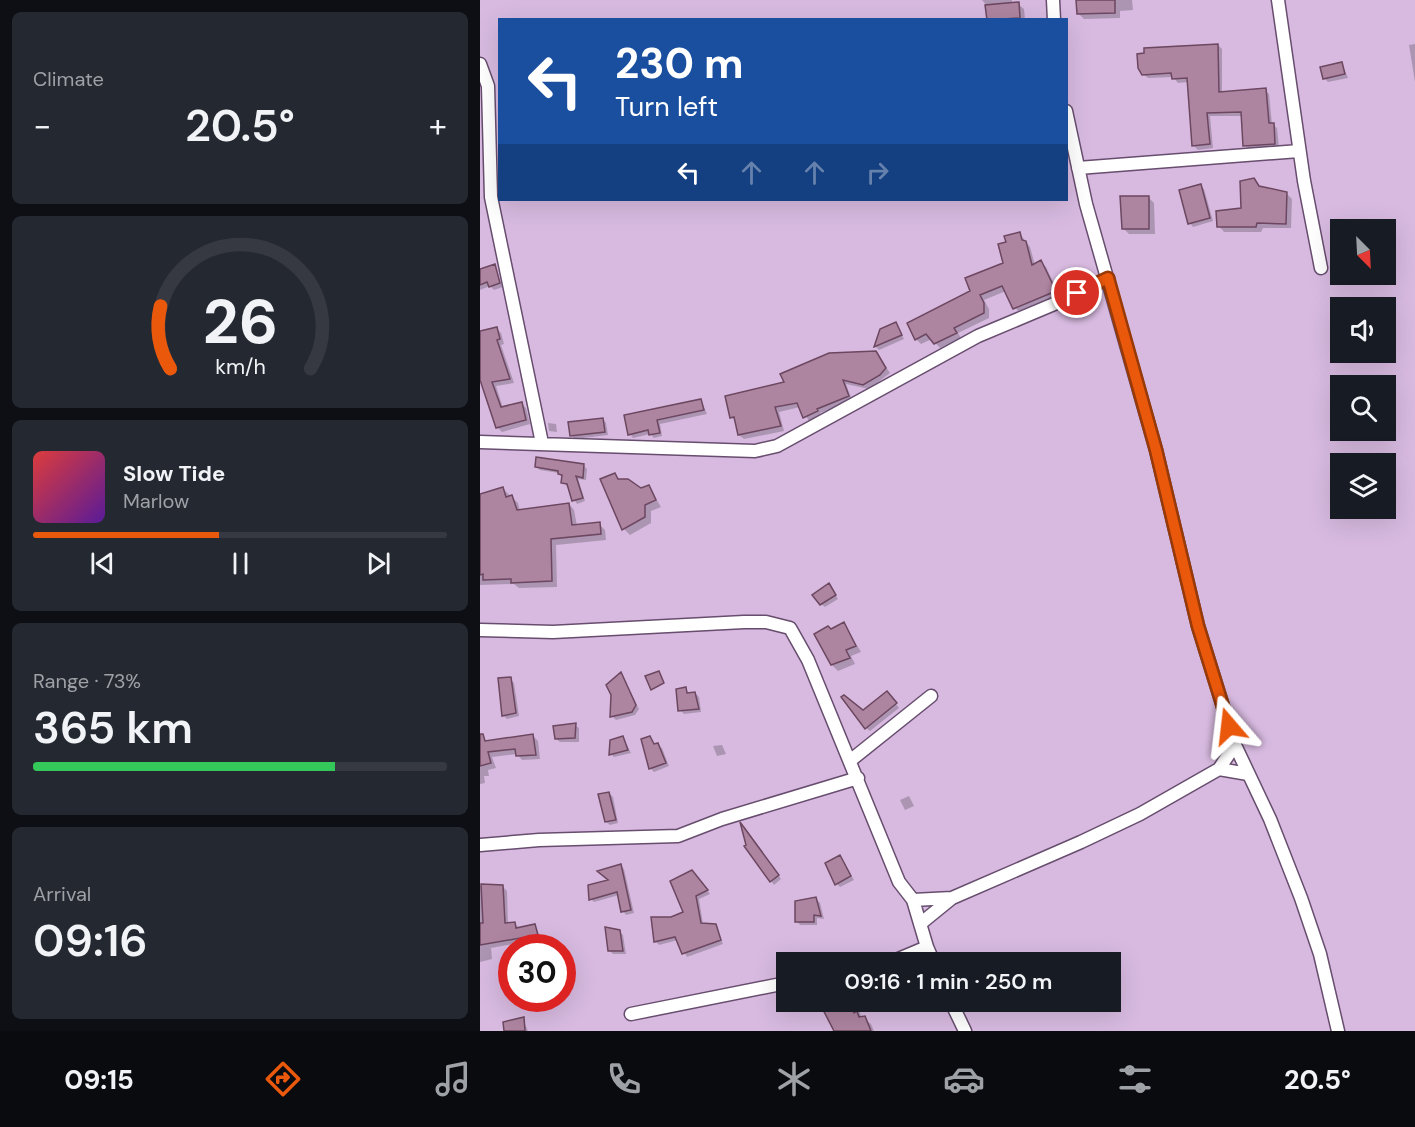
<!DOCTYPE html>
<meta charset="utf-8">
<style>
:root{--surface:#171b24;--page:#242831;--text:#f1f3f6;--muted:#9ea1a6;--line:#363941;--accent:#ea580c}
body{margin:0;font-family:"DM Sans",sans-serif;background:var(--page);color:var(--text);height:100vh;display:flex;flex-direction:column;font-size:22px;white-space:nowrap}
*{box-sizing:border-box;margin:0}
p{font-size:20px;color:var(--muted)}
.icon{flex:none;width:33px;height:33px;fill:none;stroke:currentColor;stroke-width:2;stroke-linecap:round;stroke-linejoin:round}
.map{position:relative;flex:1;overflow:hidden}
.details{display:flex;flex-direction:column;gap:12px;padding:12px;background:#0d0f14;width:480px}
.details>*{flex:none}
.guide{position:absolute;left:18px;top:18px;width:570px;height:183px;border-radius:0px;box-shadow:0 6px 24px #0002;background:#1a4fa0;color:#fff;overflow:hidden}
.needle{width:39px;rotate:156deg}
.buttons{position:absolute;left:850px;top:219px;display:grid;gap:12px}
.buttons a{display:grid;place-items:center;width:66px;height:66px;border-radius:0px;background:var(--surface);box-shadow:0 6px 24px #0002;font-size:30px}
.speed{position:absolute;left:18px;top:934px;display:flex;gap:12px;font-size:30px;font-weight:700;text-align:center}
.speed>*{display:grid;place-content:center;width:78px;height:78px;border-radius:50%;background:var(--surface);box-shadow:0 6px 24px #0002;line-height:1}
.speed .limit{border:9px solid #d22;background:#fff;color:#111}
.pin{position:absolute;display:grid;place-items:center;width:51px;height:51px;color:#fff;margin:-26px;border:3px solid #fff;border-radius:50%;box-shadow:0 2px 6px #0007}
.me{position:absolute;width:66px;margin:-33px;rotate:343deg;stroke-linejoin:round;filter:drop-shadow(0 0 4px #0008)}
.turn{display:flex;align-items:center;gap:21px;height:126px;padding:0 18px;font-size:27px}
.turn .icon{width:78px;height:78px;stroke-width:2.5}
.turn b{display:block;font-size:42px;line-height:51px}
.lanes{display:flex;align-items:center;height:57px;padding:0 18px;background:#0003;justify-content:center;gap:30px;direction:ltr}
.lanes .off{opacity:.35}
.big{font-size:45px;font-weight:600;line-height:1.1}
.details .tile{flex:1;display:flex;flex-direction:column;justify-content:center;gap:9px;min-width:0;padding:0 21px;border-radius:9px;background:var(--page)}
.details .dial{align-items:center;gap:0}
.dial svg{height:156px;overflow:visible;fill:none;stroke:var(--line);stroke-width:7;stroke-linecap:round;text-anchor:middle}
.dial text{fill:var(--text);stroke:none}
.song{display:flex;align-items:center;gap:18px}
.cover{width:72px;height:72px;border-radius:9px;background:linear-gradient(135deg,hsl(0 70% 55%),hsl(270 70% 35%))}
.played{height:6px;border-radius:3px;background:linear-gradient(90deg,var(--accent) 45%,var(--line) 45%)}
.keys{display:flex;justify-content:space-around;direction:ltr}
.heat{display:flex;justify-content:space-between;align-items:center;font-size:33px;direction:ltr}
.charge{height:9px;border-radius:4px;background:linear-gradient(90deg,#34c759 73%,var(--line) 0)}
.trip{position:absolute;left:296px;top:952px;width:345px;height:60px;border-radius:0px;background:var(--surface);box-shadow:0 6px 24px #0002;font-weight:600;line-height:60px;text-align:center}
.tabs{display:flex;height:96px;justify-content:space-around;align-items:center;background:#090b0e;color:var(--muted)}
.tabs .icon{width:42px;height:42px}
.tabs .selected{color:var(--accent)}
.tabs b{font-size:27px;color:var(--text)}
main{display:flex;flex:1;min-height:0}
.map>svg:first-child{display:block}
</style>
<main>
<section class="details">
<div class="tile"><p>Climate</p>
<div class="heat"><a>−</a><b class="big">20.5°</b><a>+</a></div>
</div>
<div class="tile dial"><svg viewBox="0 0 100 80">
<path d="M14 69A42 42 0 1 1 86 69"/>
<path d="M14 69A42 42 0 0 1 9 37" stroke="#ea580c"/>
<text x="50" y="56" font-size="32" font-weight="700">26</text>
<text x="50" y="72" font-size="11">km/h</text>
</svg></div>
<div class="tile">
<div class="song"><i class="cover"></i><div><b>Slow Tide</b><p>Marlow</p></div></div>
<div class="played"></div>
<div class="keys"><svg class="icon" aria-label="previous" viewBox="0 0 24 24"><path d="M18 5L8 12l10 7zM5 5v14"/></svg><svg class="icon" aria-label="pause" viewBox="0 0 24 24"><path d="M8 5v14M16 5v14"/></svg><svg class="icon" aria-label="next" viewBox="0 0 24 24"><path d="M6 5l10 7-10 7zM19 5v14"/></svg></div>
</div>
<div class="tile"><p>Range · 73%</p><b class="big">365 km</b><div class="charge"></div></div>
<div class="tile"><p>Arrival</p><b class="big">09:16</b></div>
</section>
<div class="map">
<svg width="935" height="1031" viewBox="0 0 935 1031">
<rect width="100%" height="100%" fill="#d8bae0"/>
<path fill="#0003" d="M532 0V4H538L544 9 545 20H508L507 6 502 0Z
M598 0H652L653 10 640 11V18L604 19 598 13Z
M935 44V82L929 45Z
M738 45 742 49V93L785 90 789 94 792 124 797 128 799 147 769 149 765 145 762 116H730L733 148 718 150 713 145 709 82 698 83 693 77 668 78 663 74 688 46Z
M862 64 868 78 848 82 844 78Z
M774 180 781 188 806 193 812 199 811 228H783L781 232H744L739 226 762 210Z
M720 186 724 189 733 221 713 227 710 223Z
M668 197 674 203 675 234H649L643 228Z
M540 234 550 247 555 265 561 262 566 267 580 296 539 313 526 291 504 300 509 309V318L478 333 481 338 460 348 452 339 441 344 436 339 525 264 528 243Z
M14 266 23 287 14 290 10 286 0 290V271Z
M416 324 424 339 399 350 396 347 401 330Z
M16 328 21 333 24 344 21 345 34 383 16 386 23 408 41 403 46 408 50 424 22 432 17 427 0 365V332Z
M396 352 410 373 389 389 366 384 372 400 340 413 341 416 329 421 320 407 299 412 304 431 264 439 259 435 256 421 251 417 306 384Z
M221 401 227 414 180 424 182 436 174 438 170 434 153 438 150 434 146 416Z
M123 419 126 423 128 435 95 439 92 436Z
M68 423 76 424 77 432 69 431Z
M103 465 107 469 106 480 98 479 105 501 97 504 79 473 60 470 56 467Z
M134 474 141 481 161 490 169 487 181 507 171 511V523L150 535 144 529 122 480Z
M23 489 38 503 40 511 89 504 94 510 97 526 119 524 125 530 126 540 76 545 77 587 39 588 34 584 0 585V496Z
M349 585 358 599 345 607 341 604Z
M364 623 381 652 371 656 375 664 358 671 352 665Z
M141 674 159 709 155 715 136 720 132 716 133 695Z
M30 679 34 683 39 716 27 719 24 716Z
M205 689 210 694 215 693 219 697 221 712 204 714 200 710Z
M411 697 419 708 390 731 386 728 383 712Z
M95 725 99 728V742H80L76 739Z
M53 736 58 741 60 759 42 760 37 754 12 757 16 768 8 770 9 776H4L5 783 0 784V742Z
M143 738 151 753 134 757 131 754Z
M170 738 175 745 182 748 189 766 174 772 170 768Z
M242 745 246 754 237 756 233 746Z
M129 793 133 797 138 823 130 825 126 822Z
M429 796 434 806 425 810 420 800Z
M264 826 301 879 294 885 266 846Z
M360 856 374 880 360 887 357 884Z
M141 866 144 869 154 913 146 915 143 911 139 895 114 902 111 899 130 881Z
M215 875 230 894 219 899 223 924 235 925 243 944 207 957 198 940 179 945 175 941 191 919 205 913Z
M0 886 23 887 27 891 28 924 34 923 39 928 55 926 61 939 11 948 12 959 0 962Z
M336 899 340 903 344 919 337 918V925H320L317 921Z
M139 931 143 935 146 954H133L129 950Z
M70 942 74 948H61L60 944Z
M341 1002H375L382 1018 391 1024 394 1031H355Z
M411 1002H428L416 1009Z
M43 1019 48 1031H26Z"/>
<path fill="#ae85a1" stroke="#6c4760" stroke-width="1.5" d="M596 0H635V13L597 14Z
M539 2 540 18 507 20 505 5Z
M738 44 739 92 786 88 789 123H794L795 144 763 146 761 112 727 113 730 144 712 146 707 78 692 79 691 73 662 75 658 68 657 54 664 53V48Z
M862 62 865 74 843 79 840 67Z
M774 178 779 186 807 192 806 224 777 223 776 227H737L736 211 761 208 760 181Z
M721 184 730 218 708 224 699 190Z
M640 196H669V229H642Z
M540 232 542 240 546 241 552 265 561 260 576 291 533 309 522 286 500 295 504 303V313L474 328 477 333 454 344 446 334 435 340 427 323 490 291 485 278 523 263 518 244 526 242 524 236Z
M15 264 20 283 9 287 7 282 0 285V269Z
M416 322 422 335 394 347 400 329Z
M17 327 20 339 17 340 30 379 12 382 21 407 42 402 46 420 16 428 0 380V331Z
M396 351 406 368 400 375 383 385 363 380 369 396 337 409 338 411 323 418 317 403 295 407 301 426 258 435 254 417 250 418 245 396 304 382 300 374 349 353Z
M221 399 224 410 177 420 180 433 169 435 168 430 148 435 144 415Z
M123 418 125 432 90 436 88 422Z
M56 457 104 464 103 478 96 476 103 498 92 501 87 484 81 483 82 475 78 474V471L55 467Z
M135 473 138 479H148L161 488 169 485 176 500 165 505V517L142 530 120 479Z
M23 487 26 497 32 495 37 510 89 503 92 525 120 522 121 534 71 539 72 581 31 583V579L3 580V574L0 575V494Z
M349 583 356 595 340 605 332 595Z
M364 622 376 646 366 650 370 658 351 665 334 634 348 626 351 629Z
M179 671 184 683 171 690 165 676Z
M141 672 156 705 152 712 130 717 131 695 126 685Z
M31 677 36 713 22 716 18 678Z
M206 687 207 693 215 692 219 709 198 711 196 689Z
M407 691 417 703 385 729 361 697 364 695 383 710Z
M96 723 95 738 75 739 73 726Z
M0 734H3L5 741 53 734 56 755 36 756 35 749 8 752 11 763 0 766Z
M143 736 148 750 129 755 130 740Z
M170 736 174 744 178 743 186 763 169 769 161 739Z
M129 792 136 820 125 822 118 794Z
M260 822 299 875 290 882 264 846 266 845Z
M360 855 371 876 355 885 345 863Z
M141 864 151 910 141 912 137 892 109 900 108 885 128 880 117 871Z
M212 870 228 890 216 896 221 923 236 924 241 940 202 954 195 937 174 942 171 917H191L203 912 190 881Z
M1 884 23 885 25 923 35 922 36 928 55 924 58 935 0 945V923H3Z
M336 897 341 916 334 915V922H315V901Z
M125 927 140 930 143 951H128Z
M339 1002H369L374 1013 377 1011 379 1017 385 1016 391 1031H354Z
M44 1017 45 1031H24L23 1022Z"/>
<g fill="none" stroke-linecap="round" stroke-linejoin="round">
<defs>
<path id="street" d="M573 0 574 20
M798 0 824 181 841 268
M0 64 8 86 11 197 62 443
M586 111 606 204 676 450 718 626 755 745 790 819 821 898 840 954 858 1031
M598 168 819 151
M0 442 275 451 297 446 498 336 586 299 628 278
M0 630 73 632 264 622H286L310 628 328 660 419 882 433 900 447 947 409 963
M371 760 451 696
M739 769 768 774
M0 845 59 840 198 836 242 819 378 778
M433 900 472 898 601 842 660 814 739 769 755 745
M440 924 472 898
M447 947 454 963
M471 1002 485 1031
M151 1014 306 983"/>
</defs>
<use href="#street" stroke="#674d6e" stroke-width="15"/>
<use href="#street" stroke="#fff" stroke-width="12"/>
</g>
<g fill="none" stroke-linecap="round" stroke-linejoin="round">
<defs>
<path id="route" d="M597 293 628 278 676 450 718 626 749 726"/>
</defs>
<use href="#route" stroke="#983908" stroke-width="15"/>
<use href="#route" stroke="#ea580c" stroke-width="10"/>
</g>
</svg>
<div class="buttons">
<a><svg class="needle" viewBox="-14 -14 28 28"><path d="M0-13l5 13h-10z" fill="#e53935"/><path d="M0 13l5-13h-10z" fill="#9ea1a6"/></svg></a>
<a><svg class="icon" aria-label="sound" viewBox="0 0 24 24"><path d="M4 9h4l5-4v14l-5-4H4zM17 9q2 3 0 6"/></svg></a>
<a><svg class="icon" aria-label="search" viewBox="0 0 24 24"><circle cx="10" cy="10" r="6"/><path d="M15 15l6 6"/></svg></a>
<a><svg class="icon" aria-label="layers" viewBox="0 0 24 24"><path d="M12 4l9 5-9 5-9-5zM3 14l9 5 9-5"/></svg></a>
</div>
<div class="speed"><div class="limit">30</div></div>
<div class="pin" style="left:597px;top:293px;background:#d93025"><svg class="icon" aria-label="arrive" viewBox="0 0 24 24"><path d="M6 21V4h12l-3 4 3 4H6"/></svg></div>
<svg class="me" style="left:749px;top:726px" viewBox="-20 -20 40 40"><path d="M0-17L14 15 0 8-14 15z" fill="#ea580c" stroke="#fff" stroke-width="4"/></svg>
<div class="trip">09:16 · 1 min · 250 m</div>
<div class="guide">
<div class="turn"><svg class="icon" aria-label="left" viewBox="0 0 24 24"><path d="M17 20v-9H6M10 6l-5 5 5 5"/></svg><div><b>230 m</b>Turn left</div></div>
<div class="lanes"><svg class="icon" aria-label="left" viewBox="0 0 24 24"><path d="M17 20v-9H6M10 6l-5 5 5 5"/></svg><svg class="icon off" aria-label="ahead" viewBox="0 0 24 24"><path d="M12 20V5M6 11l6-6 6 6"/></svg><svg class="icon off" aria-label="ahead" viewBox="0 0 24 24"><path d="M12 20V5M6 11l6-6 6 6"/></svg><svg class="icon off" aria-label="right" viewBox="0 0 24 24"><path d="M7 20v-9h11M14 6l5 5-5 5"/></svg></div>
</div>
</div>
</main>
<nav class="tabs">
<b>09:15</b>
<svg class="icon selected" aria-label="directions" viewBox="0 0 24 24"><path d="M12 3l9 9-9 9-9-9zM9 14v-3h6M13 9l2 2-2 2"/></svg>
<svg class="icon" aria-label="music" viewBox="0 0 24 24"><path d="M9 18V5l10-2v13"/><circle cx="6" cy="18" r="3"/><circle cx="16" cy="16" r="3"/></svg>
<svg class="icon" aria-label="phone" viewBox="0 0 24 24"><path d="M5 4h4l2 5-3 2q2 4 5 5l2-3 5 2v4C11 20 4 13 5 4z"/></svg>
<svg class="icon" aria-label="climate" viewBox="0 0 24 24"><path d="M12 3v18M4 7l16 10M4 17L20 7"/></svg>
<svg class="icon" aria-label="car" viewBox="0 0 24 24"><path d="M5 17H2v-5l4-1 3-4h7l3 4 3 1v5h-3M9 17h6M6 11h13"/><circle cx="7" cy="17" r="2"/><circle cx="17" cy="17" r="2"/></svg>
<svg class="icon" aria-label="filters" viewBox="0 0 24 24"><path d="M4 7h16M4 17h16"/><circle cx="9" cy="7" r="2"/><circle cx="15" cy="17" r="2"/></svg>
<b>20.5°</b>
</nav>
